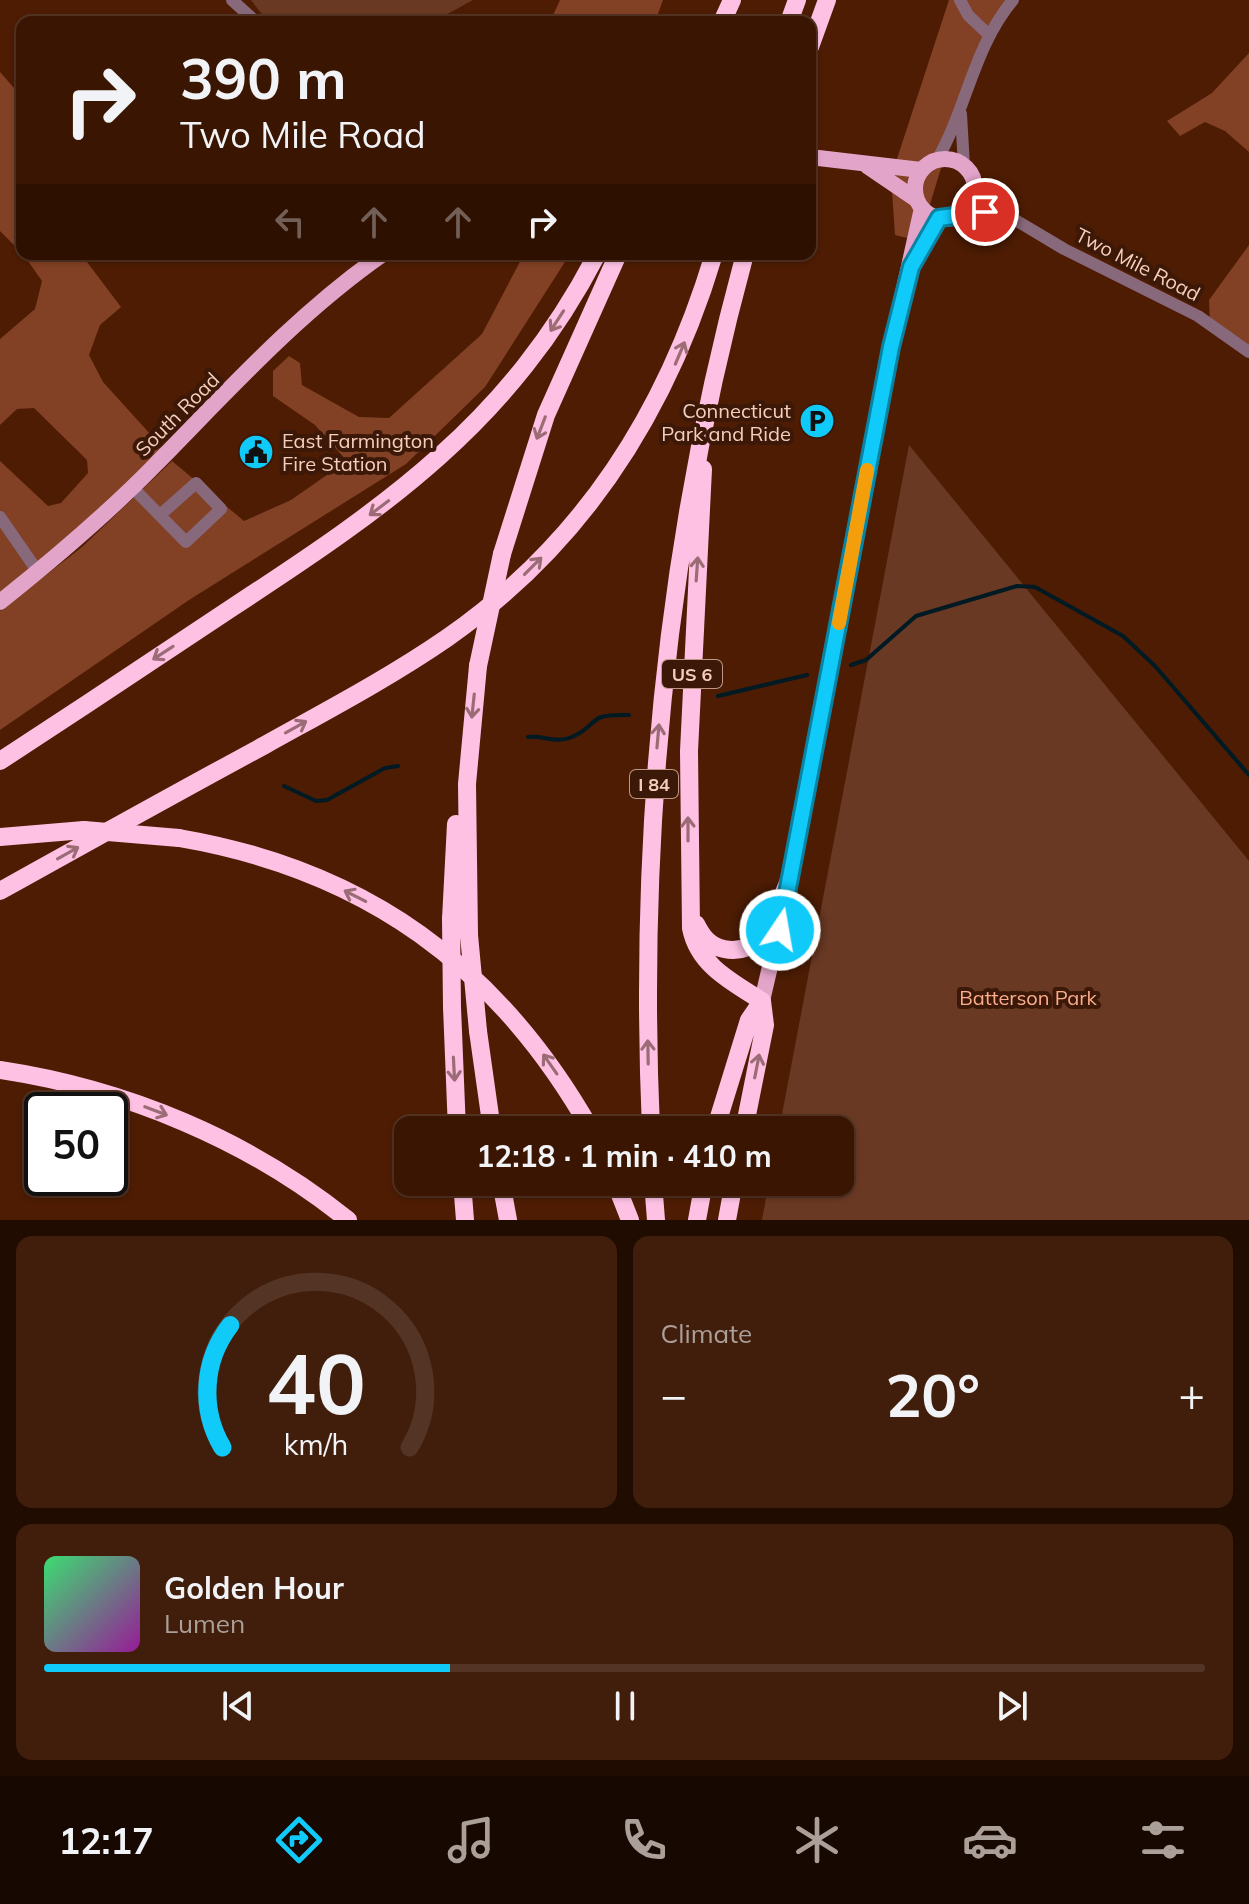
<!DOCTYPE html>
<meta charset="utf-8">
<style>
:root{--surface:#3a1502;--page:#411e0c;--text:#f1f3f6;--muted:#ab9f99;--line:#543424;--accent:#10cafa}
body{margin:0;font-family:Mulish,sans-serif;background:var(--page);color:var(--text);height:100vh;display:flex;flex-direction:column;font-size:30px;white-space:nowrap}
*{box-sizing:border-box;margin:0}
p{font-size:26px;color:var(--muted)}
.icon{flex:none;width:44px;height:44px;fill:none;stroke:currentColor;stroke-width:2;stroke-linecap:round;stroke-linejoin:round}
.map{position:relative;height:1220px;overflow:hidden}
.panel{display:flex;flex-direction:column;gap:16px;padding:16px;background:#200c01;flex:1}
.panel>*{flex:none}
.banner{position:absolute;left:16px;top:16px;width:800px;height:244px;border-radius:16px;box-shadow:0 2px 6px #0004,0 0 0 2px var(--line);background:#3a1502;color:var(--text);overflow:hidden}
.speed{position:absolute;left:24px;top:1092px;display:flex;gap:16px;font-size:40px;font-weight:700;text-align:center}
.speed>*{display:grid;place-content:center;width:104px;height:104px;border-radius:50%;background:var(--surface);box-shadow:0 2px 6px #0004,0 0 0 2px var(--line);line-height:1}
.speed .limit{border:4px solid #111;border-radius:12px;background:#fff;color:#111}
.pin{position:absolute;display:grid;place-items:center;width:68px;height:68px;color:#fff;margin:-34px;border:4px solid #fff;border-radius:50%;box-shadow:0 2px 8px #0007}
.me{position:absolute;width:88px;margin:-44px;rotate:12deg;stroke-linejoin:round;filter:drop-shadow(0 0 6px #0008)}
.turn{display:flex;align-items:center;gap:28px;height:168px;padding:0 32px;font-size:36px}
.turn .icon{width:104px;height:104px;stroke-width:2.5}
.turn b{display:block;font-size:56px;line-height:68px}
.lanes{display:flex;align-items:center;height:76px;padding:0 32px;background:#0003;justify-content:center;gap:40px;direction:ltr}
.lanes .off{opacity:.35}
.big{font-size:60px;font-weight:700;line-height:1.1}
.panel .widget{flex:1;display:flex;flex-direction:column;justify-content:center;gap:12px;min-width:0;padding:0 28px;border-radius:16px;background:var(--page)}
.panel .dial{align-items:center;gap:0}
.dial svg{height:208px;overflow:visible;fill:none;stroke:var(--line);stroke-width:7;stroke-linecap:round;text-anchor:middle}
.dial text{fill:var(--text);stroke:none}
.song{display:flex;align-items:center;gap:24px}
.cover{width:96px;height:96px;border-radius:12px;background:linear-gradient(135deg,hsl(140 70% 55%),hsl(300 70% 35%))}
.played{height:8px;border-radius:4px;background:linear-gradient(90deg,var(--accent) 35%,var(--line) 35%)}
.keys{display:flex;justify-content:space-around;direction:ltr}
.heat{display:flex;justify-content:space-between;align-items:center;font-size:44px;direction:ltr}
.panel .tiles{flex:1;display:grid;gap:16px;grid-template-columns:1fr 1fr}
.widget:last-child{grid-column:span 2}
.trip{position:absolute;left:394px;top:1116px;width:460px;height:80px;border-radius:16px;background:var(--surface);box-shadow:0 2px 6px #0004,0 0 0 2px var(--line);font-weight:700;line-height:80px;text-align:center}
.tabs{display:flex;height:128px;justify-content:space-around;align-items:center;background:#170801;color:var(--muted)}
.tabs .icon{width:56px;height:56px}
.tabs .active{color:var(--accent)}
.tabs b{font-size:36px;color:var(--text)}
.map>svg:first-child{display:block}
</style>
<div class="map">
<svg width="1249" height="1220" viewBox="0 0 1249 1220">
<rect width="100%" height="100%" fill="#4d1c03"/>
<path fill="#6a3923" d="M251 0H473L433 22H268Z
M909 445 1249 861V1220H762L769 1182H840V1130H779Z"/>
<path fill="#824125" d="M560 0H663L655 22H550Z
M949 0H1014L1002 14 948 145 911 267V239L895 235 891 177Z
M1249 53V152L1225 131 1205 122 1180 136 1167 121 1212 93Z
M0 72 22 97V253L0 231Z
M1249 245V352L1210 325 1209 300Z
M23 254H81L121 307 100 325 89 355 103 382 161 446 153 467 0 602V461L48 506 61 503 88 473 87 460 34 408 17 409 0 425V339L35 309 42 281Z
M524 254H570L485 387 406 464 189 600 0 730V611L82 547 172 461 244 521 291 500 347 461 315 425 273 396V371L289 356 300 363 302 385 359 417 389 418 482 334Z"/>
<g fill="none" stroke-linecap="round" stroke-linejoin="round">
<path stroke="#001a23" stroke-width="4" d="M851 665 866 660 916 616 1017 586 1035 587 1123 636 1155 666 1249 775
M718 696 807 675
M528 737C543 735 556 744 572 737 602 724 583 714 629 715
M284 786 316 801 327 800 385 768 398 766"/>
<path stroke="#88697b" stroke-width="12" d="M232 0 256 22
M960 0 968 15 989 35
M961 114 964 166
M937 160C967 108 973 48 1013 0
M974 183 1007 215 1064 249 1198 316 1249 352
M959 215 985 212 1004 215
M132 487 186 542 221 509 196 483 160 515
M0 517 38 572"/>
<path stroke="#e3a4c9" stroke-width="16" d="M810 157 921 170
M915 189a30 30 0 1 1 60 0a30 30 0 1 1-60 0Z
M867 166 917 200
M916 259 939 218
M0 602C54 559 107 514 155 465 228 391 297 314 383 254
M762 1001 791 876 883 383 922 208"/>
<path stroke="#fec1e4" stroke-width="18" d="M722 22 732 0
M789 22 797 0
M810 47 827 0
M703 469 689 751 691 928C698 965 732 982 762 1001
M502 554 546 415 618 254
M0 761C78 710 155 659 233 607 386 507 510 422 597 254
M0 837 84 830
M179 838C366 870 498 966 591 1130
M0 891C88 842 176 793 265 745 326 711 389 678 447 638 584 543 667 411 714 254
M451 919 456 824
M696 924C702 936 709 946 724 949 766 958 777 906 791 876
M469 935 467 784 478 666
M452 1007 457 1130
M478 1031 492 1130
M0 1070C126 1089 249 1140 348 1220
M651 1130C638 834 667 540 745 254
M715 1130 749 1020 762 1001
M744 1130 765 1025 762 1001
M462 1182 465 1220
M501 1182 508 1220
M615 1182 630 1220
M653 1182 656 1220
M697 1220 704 1182
M727 1220 734 1182"/>
<path stroke="#fec1e4" stroke-width="18" d="M478 666 502 554
M84 830 179 838
M451 919 452 1007
M469 935 478 1031"/>
</g>
<defs><path id="oneway-shaft" d="M-6 0H5M1.5-3L5.5 0L1.5 3" fill="none" stroke-width="1.6" stroke-linecap="round" stroke-linejoin="round" transform="scale(2)"/></defs>
<g stroke="#9c6c76">
<use href="#oneway-shaft" transform="translate(557 321) rotate(123)"/>
<use href="#oneway-shaft" transform="translate(680 353) rotate(-67)"/>
<use href="#oneway-shaft" transform="translate(541 428) rotate(111)"/>
<use href="#oneway-shaft" transform="translate(379 508) rotate(143)"/>
<use href="#oneway-shaft" transform="translate(533 566) rotate(-45)"/>
<use href="#oneway-shaft" transform="translate(697 569) rotate(-86)"/>
<use href="#oneway-shaft" transform="translate(163 653) rotate(147)"/>
<use href="#oneway-shaft" transform="translate(473 706) rotate(96)"/>
<use href="#oneway-shaft" transform="translate(296 727) rotate(-29)"/>
<use href="#oneway-shaft" transform="translate(658 736) rotate(-85)"/>
<use href="#oneway-shaft" transform="translate(688 829) rotate(-90)"/>
<use href="#oneway-shaft" transform="translate(68 853) rotate(-29)"/>
<use href="#oneway-shaft" transform="translate(355 896) rotate(-153)"/>
<use href="#oneway-shaft" transform="translate(648 1052) rotate(-91)"/>
<use href="#oneway-shaft" transform="translate(550 1064) rotate(-125)"/>
<use href="#oneway-shaft" transform="translate(757 1066) rotate(-79)"/>
<use href="#oneway-shaft" transform="translate(454 1069) rotate(87)"/>
<use href="#oneway-shaft" transform="translate(156 1111) rotate(21)"/>
</g>
<g fill="none" stroke-linecap="round" stroke-linejoin="round">
<defs>
<path id="route" d="M780 930 891 347 911 267 939 218 985 212"/>
</defs>
<use href="#route" stroke="#0a83a2" stroke-width="20"/>
<use href="#route" stroke="#10cafa" stroke-width="14"/>
<path stroke="#f59e0b" stroke-width="14" d="M839 623 867 470"/>
</g>
<defs>
<symbol id="parking-disc" viewBox="-11 -11 22 22"><circle r="9.5" fill="#10cafa" stroke="#3b1807"/><path d="M-3.5-5.5H1a3.5 3.5 0 0 1 0 7H-1V5.5H-3.5ZM-1-3.4V-.6H.8a1.4 1.4 0 0 0 0-2.8Z" fill="#111"/></symbol>
<symbol id="civic-disc" viewBox="-11 -11 22 22"><circle r="9.5" fill="#10cafa" stroke="#3b1807"/><path d="M-.6-6.5H3V-4.5H.6V-3L4-1V1h2V6H-6V1h2V-1L-.6-3ZM-1.2 2.5V6h2.4V2.5Z" fill="#111"/></symbol>
</defs>
<g fill-rule="evenodd">
<use href="#parking-disc" x="797" y="401" width="40" height="40"/>
<use href="#civic-disc" x="236" y="432" width="40" height="40"/>
</g>
<g text-anchor="middle" dominant-baseline="central" stroke-width="8" stroke-linejoin="round" paint-order="stroke">
<g fill="#3b1807" stroke="#bf9787" stroke-width="2">
<rect x="662" y="660" width="60" height="28" rx="6"/>
<rect x="630" y="770" width="48" height="28" rx="6"/>
</g>
<g font-size="18" font-weight="bold" fill="#f7cebe">
<text x="692" y="674">US 6</text>
<text x="654" y="784">I 84</text>
</g>
<g font-size="20" fill="#f7cebe" stroke="#3b1807">
<text transform="translate(1138 264) rotate(27)">Two Mile Road</text>
<text transform="translate(177 414) rotate(-45)">South Road</text>
</g>
<g font-size="20" fill="#f7cebe" stroke="#3b1807" text-anchor="end">
<text x="791" y="410">Connecticut<tspan x="791" dy="23">Park and Ride</tspan></text>
<text x="282" y="440" text-anchor="start">East Farmington<tspan x="282" dy="23">Fire Station</tspan></text>
</g>
<g font-size="20" fill="#fbad8c" stroke="#3b1807">
<text x="1028" y="997">Batterson Park</text>
</g>
</g>
</svg>
<div class="speed"><div class="limit">50</div></div>
<div class="pin" style="left:985px;top:212px;background:#d93025"><svg class="icon" aria-label="arrive" viewBox="0 0 24 24"><path d="M6 21V4h12l-3 4 3 4H6"/></svg></div>
<svg class="me" style="left:780px;top:930px" viewBox="-20 -20 40 40"><circle r="17" fill="#10cafa" stroke="#fff" stroke-width="3"/><path d="M0-11L8 9 0 5-8 9z" fill="#fff"/></svg>
<div class="trip">12:18 · 1 min · 410 m</div>
<div class="banner">
<div class="turn"><svg class="icon" aria-label="right" viewBox="0 0 24 24"><path d="M7 20v-9h11M14 6l5 5-5 5"/></svg><div><b>390 m</b>Two Mile Road</div></div>
<div class="lanes"><svg class="icon off" aria-label="left" viewBox="0 0 24 24"><path d="M17 20v-9H6M10 6l-5 5 5 5"/></svg><svg class="icon off" aria-label="ahead" viewBox="0 0 24 24"><path d="M12 20V5M6 11l6-6 6 6"/></svg><svg class="icon off" aria-label="ahead" viewBox="0 0 24 24"><path d="M12 20V5M6 11l6-6 6 6"/></svg><svg class="icon" aria-label="right" viewBox="0 0 24 24"><path d="M7 20v-9h11M14 6l5 5-5 5"/></svg></div>
</div>
</div>
<section class="panel">
<div class="tiles">
<div class="widget dial"><svg viewBox="0 0 100 80">
<path d="M14 69A42 42 0 1 1 86 69"/>
<path d="M14 69A42 42 0 0 1 17 22" stroke="#10cafa"/>
<text x="50" y="56" font-size="32" font-weight="700">40</text>
<text x="50" y="72" font-size="11">km/h</text>
</svg></div>
<div class="widget"><p>Climate</p>
<div class="heat"><a>−</a><b class="big">20°</b><a>+</a></div>
</div>
<div class="widget">
<div class="song"><i class="cover"></i><div><b>Golden Hour</b><p>Lumen</p></div></div>
<div class="played"></div>
<div class="keys"><svg class="icon" aria-label="previous" viewBox="0 0 24 24"><path d="M18 5L8 12l10 7zM5 5v14"/></svg><svg class="icon" aria-label="pause" viewBox="0 0 24 24"><path d="M8 5v14M16 5v14"/></svg><svg class="icon" aria-label="next" viewBox="0 0 24 24"><path d="M6 5l10 7-10 7zM19 5v14"/></svg></div>
</div>
</div>
</section>
<nav class="tabs">
<b>12:17</b>
<svg class="icon active" aria-label="directions" viewBox="0 0 24 24"><path d="M12 3l9 9-9 9-9-9zM9 14v-3h6M13 9l2 2-2 2"/></svg>
<svg class="icon" aria-label="music" viewBox="0 0 24 24"><path d="M9 18V5l10-2v13"/><circle cx="6" cy="18" r="3"/><circle cx="16" cy="16" r="3"/></svg>
<svg class="icon" aria-label="phone" viewBox="0 0 24 24"><path d="M5 4h4l2 5-3 2q2 4 5 5l2-3 5 2v4C11 20 4 13 5 4z"/></svg>
<svg class="icon" aria-label="climate" viewBox="0 0 24 24"><path d="M12 3v18M4 7l16 10M4 17L20 7"/></svg>
<svg class="icon" aria-label="car" viewBox="0 0 24 24"><path d="M5 17H2v-5l4-1 3-4h7l3 4 3 1v5h-3M9 17h6M6 11h13"/><circle cx="7" cy="17" r="2"/><circle cx="17" cy="17" r="2"/></svg>
<svg class="icon" aria-label="filters" viewBox="0 0 24 24"><path d="M4 7h16M4 17h16"/><circle cx="9" cy="7" r="2"/><circle cx="15" cy="17" r="2"/></svg>
</nav>
